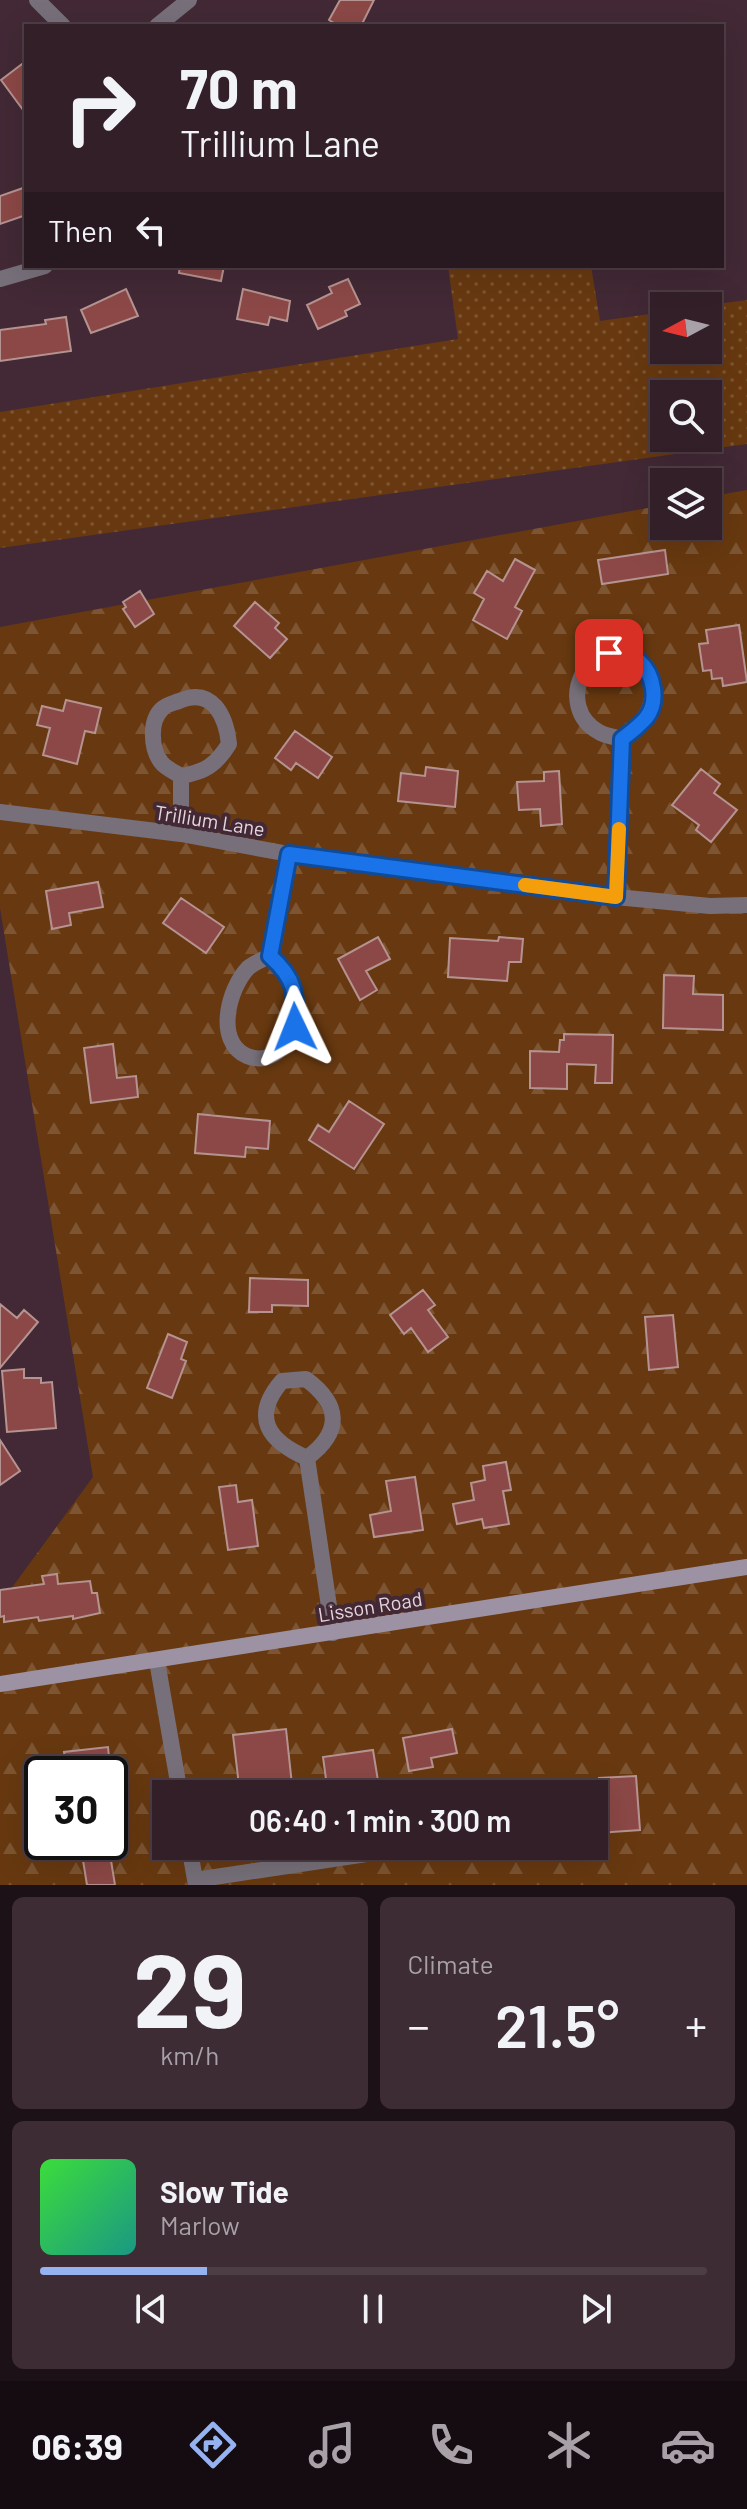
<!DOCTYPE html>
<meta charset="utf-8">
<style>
:root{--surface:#321f28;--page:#3d2c34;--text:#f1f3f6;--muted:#a8a2a8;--line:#4d3d45;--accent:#95b2f1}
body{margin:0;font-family:Barlow,sans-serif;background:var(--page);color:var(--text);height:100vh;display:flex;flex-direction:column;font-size:30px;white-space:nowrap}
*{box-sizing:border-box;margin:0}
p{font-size:26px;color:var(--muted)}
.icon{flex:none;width:44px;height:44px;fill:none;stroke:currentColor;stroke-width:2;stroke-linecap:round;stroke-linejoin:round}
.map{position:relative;height:1885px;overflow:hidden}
.panel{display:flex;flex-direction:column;gap:12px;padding:12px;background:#1c1116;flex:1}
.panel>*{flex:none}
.hud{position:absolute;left:24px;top:24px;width:700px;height:244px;border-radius:0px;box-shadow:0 8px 32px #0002,0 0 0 2px var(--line);background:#321f28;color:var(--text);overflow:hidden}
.needle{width:52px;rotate:263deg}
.tools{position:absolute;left:650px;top:292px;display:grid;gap:16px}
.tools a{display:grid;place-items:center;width:72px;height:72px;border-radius:0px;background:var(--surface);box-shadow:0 8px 32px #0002,0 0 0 2px var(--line);font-size:40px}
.speed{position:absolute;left:24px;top:1756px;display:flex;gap:16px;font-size:40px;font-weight:700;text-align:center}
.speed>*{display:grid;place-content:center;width:104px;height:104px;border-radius:50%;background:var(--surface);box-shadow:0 8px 32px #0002,0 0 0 2px var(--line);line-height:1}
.speed .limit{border:4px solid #111;border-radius:12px;background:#fff;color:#111}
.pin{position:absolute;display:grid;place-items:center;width:68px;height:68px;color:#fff;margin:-34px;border-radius:16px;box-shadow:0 4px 12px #0006}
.me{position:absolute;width:88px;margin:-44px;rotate:358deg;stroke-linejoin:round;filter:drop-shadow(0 0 6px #0008)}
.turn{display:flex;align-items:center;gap:28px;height:168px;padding:0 24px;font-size:36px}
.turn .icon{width:104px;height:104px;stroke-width:2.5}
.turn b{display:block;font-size:56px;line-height:68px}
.then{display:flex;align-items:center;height:76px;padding:0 24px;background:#0003;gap:16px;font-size:30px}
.big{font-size:60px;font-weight:600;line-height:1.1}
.panel .widget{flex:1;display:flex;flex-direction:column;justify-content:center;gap:12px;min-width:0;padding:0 28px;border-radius:12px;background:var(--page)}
.panel .dial{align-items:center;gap:0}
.dial b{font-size:104px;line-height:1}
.song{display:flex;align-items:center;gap:24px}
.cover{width:96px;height:96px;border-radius:12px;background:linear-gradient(135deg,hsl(120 70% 55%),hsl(170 70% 35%))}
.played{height:8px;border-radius:4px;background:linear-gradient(90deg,var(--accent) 25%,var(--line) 25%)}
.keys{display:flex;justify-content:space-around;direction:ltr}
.heat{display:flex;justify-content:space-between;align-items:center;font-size:44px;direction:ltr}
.panel .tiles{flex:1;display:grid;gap:12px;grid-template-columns:1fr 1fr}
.widget:last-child{grid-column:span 2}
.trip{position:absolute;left:152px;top:1780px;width:456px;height:80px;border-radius:0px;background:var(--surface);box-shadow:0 8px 32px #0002,0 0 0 2px var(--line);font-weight:600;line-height:80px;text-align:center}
.dock{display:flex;height:128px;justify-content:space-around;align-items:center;background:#140c10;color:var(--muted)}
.dock .icon{width:56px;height:56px}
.dock .active{color:var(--accent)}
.dock b{font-size:36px;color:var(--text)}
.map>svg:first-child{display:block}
</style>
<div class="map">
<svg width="747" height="1885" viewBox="0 0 747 1885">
<defs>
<pattern id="grass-dots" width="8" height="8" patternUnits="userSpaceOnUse" patternTransform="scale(2)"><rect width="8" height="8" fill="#683910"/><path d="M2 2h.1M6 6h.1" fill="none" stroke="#7d5532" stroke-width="1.8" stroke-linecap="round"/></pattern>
<pattern id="forest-firs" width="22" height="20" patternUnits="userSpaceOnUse" patternTransform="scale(2)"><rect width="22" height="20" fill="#683910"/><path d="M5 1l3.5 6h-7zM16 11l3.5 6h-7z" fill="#7d5532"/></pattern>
</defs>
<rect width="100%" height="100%" fill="#422935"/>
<path fill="url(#grass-dots)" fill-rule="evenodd" d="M448 266H591L600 321 664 312V350H708V306H703L747 300V444L0 548V412L458 339ZM664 394H708V438H664Z"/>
<path fill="url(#forest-firs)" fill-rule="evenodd" d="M747 490V1885H0V1604L93 1477 0 908V627L664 505V526H708V497ZM42 1774H110V1842H42ZM166 1794H594V1846H166Z"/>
<path fill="#8b4846" stroke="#b59391" stroke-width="2" d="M340 0H374L361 26H339L329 20Z
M26 61V114L1 80Z
M26 187V215L0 224V196Z
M180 266H224L221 281 179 273Z
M348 279 360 304 345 311 347 316 318 329 307 305 332 293 329 287Z
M126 289 138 316 91 333 81 310Z
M243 289 290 301 287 321 270 317 268 325 237 319Z
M66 317 71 351 0 361V330L46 324 45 320Z
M665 550 668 574 602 584 598 560Z
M515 559 535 570 515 607 522 611 507 639 473 620 484 599 474 593 487 571 503 581Z
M140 591 154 614 135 627 123 609 126 607 123 602Z
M255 602 279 623 275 628 287 639 270 658 234 626Z
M739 625 747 682 723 686 722 678 712 679 711 670 703 671 699 644 708 643 706 630Z
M66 700 101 708 95 733 85 731 77 764 43 755 50 728 37 725 42 706 63 711Z
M295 731 332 757 318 778 296 763 291 770 275 758Z
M426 767 458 771 455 807 398 801 401 773 425 776Z
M701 769 720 784 714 793 737 810 711 842 696 830 699 825 672 805Z
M559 771 562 824 541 826 540 809 519 810 517 782 544 781V772Z
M98 882 103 907 69 913 71 925 52 929 46 891Z
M181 898 224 927 206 953 163 923Z
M378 937 390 959 366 971 377 990 360 1000 338 959Z
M499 937 523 939 521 962H509L507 981 448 977 450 938 498 941Z
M664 975 694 976 693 994 723 995V1030L663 1028Z
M564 1034 613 1035 612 1083H595L596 1065 567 1064V1089L530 1088V1051L559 1052 560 1040H564Z
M113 1044 117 1078 136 1076 138 1097 91 1103 84 1048Z
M349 1101 384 1124 354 1169 309 1140 318 1125 329 1132Z
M198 1114 270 1121 268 1149 246 1147 245 1157 195 1153Z
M250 1278 308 1280V1306L272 1305V1312H249Z
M423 1290 435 1305 428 1310 448 1337 428 1352 411 1328 404 1334 390 1315Z
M0 1304 17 1318 24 1310 38 1322 0 1368Z
M673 1315 678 1367 649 1370 645 1317Z
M168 1334 187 1342 181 1359 186 1361 172 1398 147 1388Z
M24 1369V1378H41V1383L52 1382 56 1428 7 1432 2 1371Z
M0 1440 20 1471 0 1485Z
M506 1462 511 1490 503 1491 509 1524 484 1528 482 1519 457 1524 453 1504 474 1500 471 1483 485 1480 483 1466Z
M415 1477 423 1530 374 1537 370 1515 391 1511 386 1481Z
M236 1485 238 1502 252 1500 258 1546 228 1550 219 1487Z
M57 1574 58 1584 90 1581 92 1593H97L100 1613 73 1619V1616L39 1621 38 1617 4 1622V1616L0 1617V1590L44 1584 42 1576Z
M286 1729 293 1794H240L233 1735Z
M452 1729 457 1753 431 1758 433 1767 409 1771 403 1738Z
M108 1747 110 1767 99 1768 100 1774H67L64 1752Z
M373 1750 379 1787 349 1791V1794H328L323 1757Z
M636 1776 640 1830 598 1833 597 1812H602L599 1778Z
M80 1842H108L115 1885H87Z"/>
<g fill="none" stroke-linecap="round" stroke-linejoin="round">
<path stroke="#77707a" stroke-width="16" d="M37 0 63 26
M157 26 189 0
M0 279 45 266
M0 812 181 834 289 854 616 897 710 906 747 905
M181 834V776C175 772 165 768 161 762 151 749 149 721 162 709 165 705 174 703 179 701 213 686 226 717 229 744 216 765 205 772 181 776
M616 897 622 739C615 737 605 736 599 732 553 707 587 632 635 659 643 664 651 674 652 683 655 711 642 723 622 739
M270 956C292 974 296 986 295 1015 294 1038 275 1067 247 1056 214 1041 229 988 248 968 254 963 263 959 270 956L289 854
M307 1458C342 1432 341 1405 306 1379L282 1381C251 1417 268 1441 307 1458L333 1633
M157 1661 180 1794
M497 1794C508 1783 521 1784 532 1794
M189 1846 196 1885
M195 1880 419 1846"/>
<path stroke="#9d92a3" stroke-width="16" d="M0 1684 747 1567"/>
</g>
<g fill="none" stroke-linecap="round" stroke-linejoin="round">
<defs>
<path id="route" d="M295 1027C296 993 296 979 270 956L289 854 616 897 622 739C630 733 639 726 646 718 659 702 654 674 639 661 631 654 619 654 609 653"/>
</defs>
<use href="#route" stroke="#114b97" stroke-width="20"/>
<use href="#route" stroke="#1a73e8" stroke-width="14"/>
<path stroke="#f59e0b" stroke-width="14" d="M525 885 616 897 619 829"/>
</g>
<g text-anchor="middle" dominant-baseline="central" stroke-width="8" stroke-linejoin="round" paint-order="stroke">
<g font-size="20" fill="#e5d5dc" stroke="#422935">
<text transform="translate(210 820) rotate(9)">Trillium Lane</text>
<text transform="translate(370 1606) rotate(-9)">Lisson Road</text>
</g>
</g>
</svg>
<div class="tools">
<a><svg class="needle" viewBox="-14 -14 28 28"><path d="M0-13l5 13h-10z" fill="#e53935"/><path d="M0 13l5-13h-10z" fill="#a8a2a8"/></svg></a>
<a><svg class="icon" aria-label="search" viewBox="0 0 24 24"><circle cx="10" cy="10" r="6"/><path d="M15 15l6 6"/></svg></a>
<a><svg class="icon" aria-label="layers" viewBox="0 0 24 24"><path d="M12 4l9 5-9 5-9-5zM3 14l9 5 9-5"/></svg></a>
</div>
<div class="speed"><div class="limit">30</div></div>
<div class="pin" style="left:609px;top:653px;background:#d93025"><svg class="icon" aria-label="arrive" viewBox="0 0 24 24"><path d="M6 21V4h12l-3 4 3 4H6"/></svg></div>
<svg class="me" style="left:295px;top:1027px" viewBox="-20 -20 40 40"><path d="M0-17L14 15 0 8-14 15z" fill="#1a73e8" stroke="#fff" stroke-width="4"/></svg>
<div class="trip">06:40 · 1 min · 300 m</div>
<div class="hud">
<div class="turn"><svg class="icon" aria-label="right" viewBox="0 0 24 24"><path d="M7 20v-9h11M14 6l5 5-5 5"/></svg><div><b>70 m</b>Trillium Lane</div></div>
<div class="then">Then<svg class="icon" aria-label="left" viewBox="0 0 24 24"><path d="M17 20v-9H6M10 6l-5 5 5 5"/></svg></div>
</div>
</div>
<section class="panel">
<div class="tiles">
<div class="widget dial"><b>29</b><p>km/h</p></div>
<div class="widget"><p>Climate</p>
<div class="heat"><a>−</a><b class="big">21.5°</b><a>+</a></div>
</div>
<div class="widget">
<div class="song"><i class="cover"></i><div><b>Slow Tide</b><p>Marlow</p></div></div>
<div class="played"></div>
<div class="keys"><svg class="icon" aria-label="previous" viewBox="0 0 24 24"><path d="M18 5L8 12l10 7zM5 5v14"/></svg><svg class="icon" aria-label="pause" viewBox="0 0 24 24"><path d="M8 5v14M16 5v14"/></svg><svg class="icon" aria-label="next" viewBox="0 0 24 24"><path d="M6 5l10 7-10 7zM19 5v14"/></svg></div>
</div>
</div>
</section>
<nav class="dock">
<b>06:39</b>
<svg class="icon active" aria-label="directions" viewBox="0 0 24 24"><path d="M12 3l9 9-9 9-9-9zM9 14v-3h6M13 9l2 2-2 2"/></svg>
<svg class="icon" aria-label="music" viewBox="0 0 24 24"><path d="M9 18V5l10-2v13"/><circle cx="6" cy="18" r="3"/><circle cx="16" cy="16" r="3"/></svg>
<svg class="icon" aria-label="phone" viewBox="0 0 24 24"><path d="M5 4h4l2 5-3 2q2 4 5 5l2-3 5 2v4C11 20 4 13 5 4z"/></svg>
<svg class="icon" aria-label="climate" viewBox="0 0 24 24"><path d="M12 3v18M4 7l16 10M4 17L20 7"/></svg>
<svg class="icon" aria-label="car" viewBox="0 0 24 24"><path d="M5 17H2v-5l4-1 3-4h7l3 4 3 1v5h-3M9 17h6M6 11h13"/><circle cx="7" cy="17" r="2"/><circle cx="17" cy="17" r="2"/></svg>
</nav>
